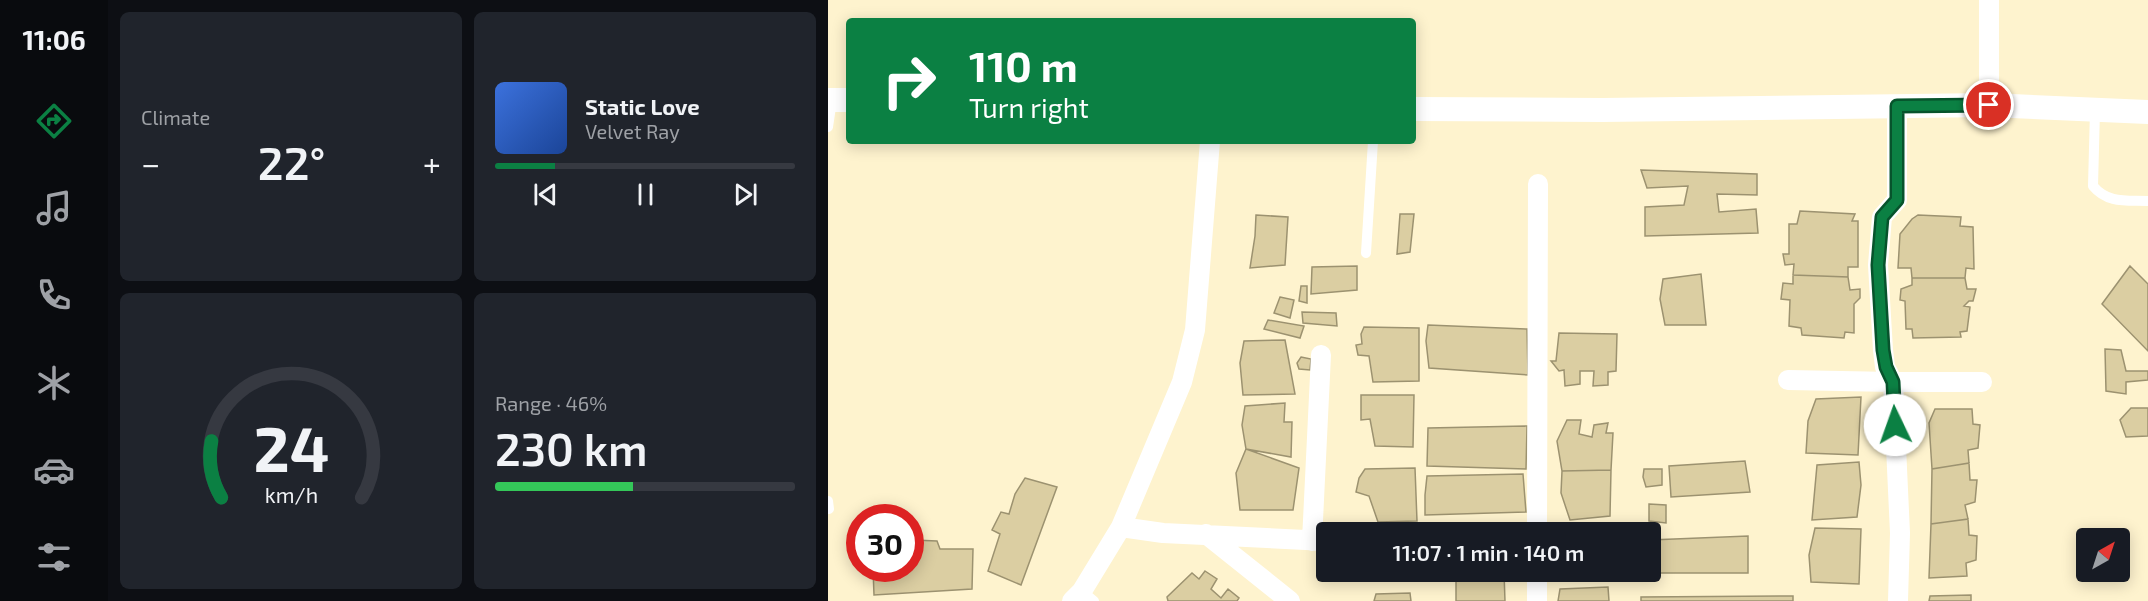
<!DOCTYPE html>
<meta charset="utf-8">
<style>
:root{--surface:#171b24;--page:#20242c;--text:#f1f3f6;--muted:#9ea1a6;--line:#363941;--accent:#0b8043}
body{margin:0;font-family:"Exo 2",sans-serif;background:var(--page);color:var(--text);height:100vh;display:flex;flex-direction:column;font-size:22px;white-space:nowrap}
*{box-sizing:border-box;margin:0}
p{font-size:20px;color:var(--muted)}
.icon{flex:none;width:33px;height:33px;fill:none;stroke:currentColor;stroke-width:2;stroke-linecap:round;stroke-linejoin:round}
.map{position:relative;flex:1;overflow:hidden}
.sheet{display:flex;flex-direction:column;gap:12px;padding:12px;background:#0d0f14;width:720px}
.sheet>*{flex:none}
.top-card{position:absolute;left:18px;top:18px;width:570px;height:126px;border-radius:6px;box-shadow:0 3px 15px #0003;background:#0b8043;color:#fff;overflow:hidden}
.needle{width:39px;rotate:39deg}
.tools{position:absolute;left:1248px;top:528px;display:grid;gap:12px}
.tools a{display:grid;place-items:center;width:54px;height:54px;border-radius:6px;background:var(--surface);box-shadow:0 3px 15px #0003;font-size:30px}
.speed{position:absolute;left:18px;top:504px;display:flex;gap:12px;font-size:30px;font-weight:700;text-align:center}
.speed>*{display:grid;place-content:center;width:78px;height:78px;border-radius:50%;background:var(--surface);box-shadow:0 3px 15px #0003;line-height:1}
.speed .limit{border:9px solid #d22;background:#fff;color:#111}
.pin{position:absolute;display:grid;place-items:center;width:51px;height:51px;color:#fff;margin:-26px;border:3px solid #fff;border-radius:50%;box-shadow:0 2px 6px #0007}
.me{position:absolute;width:66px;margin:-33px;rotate:357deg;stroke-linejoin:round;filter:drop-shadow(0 0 4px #0008)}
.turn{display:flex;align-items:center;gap:21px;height:126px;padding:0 24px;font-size:27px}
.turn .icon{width:78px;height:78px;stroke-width:2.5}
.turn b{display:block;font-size:42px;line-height:51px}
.big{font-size:45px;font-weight:600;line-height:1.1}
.sheet .widget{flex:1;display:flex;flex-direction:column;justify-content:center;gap:9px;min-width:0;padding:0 21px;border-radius:9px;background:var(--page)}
.sheet .dial{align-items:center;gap:0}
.dial svg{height:156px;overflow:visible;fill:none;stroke:var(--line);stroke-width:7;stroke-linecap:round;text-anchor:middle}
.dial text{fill:var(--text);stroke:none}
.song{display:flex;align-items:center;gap:18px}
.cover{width:72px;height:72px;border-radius:9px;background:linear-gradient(135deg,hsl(220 70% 55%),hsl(220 70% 35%))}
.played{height:6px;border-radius:3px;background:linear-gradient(90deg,var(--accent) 20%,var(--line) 20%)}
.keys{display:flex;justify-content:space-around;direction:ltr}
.heat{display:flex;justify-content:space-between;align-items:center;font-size:33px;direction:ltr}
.charge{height:9px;border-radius:4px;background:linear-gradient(90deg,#34c759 46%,var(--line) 0)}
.sheet .tiles{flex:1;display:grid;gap:12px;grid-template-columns:repeat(2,1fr)}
.trip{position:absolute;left:488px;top:522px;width:345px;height:60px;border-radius:6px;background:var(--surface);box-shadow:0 3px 15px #0003;font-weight:600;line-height:60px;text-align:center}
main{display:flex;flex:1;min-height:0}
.dock{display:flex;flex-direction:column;width:108px;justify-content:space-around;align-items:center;background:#090b0e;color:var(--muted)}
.dock .icon{width:42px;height:42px}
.dock .active{color:var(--accent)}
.dock b{font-size:27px;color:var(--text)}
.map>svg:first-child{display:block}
</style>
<main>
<nav class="dock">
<b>11:06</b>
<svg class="icon active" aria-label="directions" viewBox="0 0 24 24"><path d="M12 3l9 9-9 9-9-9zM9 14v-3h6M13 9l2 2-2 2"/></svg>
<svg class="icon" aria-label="music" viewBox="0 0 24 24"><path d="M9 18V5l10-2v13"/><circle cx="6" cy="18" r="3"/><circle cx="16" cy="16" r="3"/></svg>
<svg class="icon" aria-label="phone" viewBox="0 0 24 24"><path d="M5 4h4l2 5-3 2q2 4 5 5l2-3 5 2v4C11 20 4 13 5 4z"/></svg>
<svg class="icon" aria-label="climate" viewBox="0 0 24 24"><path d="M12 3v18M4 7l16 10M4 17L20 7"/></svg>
<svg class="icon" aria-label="car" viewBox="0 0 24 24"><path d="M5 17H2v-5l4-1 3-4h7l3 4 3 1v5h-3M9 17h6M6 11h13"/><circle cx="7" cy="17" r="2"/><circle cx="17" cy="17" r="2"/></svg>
<svg class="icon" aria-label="filters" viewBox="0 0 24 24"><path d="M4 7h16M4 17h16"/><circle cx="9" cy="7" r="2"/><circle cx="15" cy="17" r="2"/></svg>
</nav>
<section class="sheet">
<div class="tiles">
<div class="widget"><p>Climate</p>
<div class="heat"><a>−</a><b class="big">22°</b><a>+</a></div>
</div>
<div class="widget">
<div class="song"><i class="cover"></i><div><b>Static Love</b><p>Velvet Ray</p></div></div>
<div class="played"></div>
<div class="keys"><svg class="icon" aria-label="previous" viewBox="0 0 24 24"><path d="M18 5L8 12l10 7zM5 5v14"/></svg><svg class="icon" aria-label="pause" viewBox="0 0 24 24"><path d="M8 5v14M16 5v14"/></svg><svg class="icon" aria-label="next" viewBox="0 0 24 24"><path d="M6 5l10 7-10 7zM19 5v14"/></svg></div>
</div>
<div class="widget dial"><svg viewBox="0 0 100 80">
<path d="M14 69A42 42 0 1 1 86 69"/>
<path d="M14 69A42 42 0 0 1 9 40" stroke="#0b8043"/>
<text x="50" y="56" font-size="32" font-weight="700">24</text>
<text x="50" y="72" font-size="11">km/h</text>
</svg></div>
<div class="widget"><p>Range · 46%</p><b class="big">230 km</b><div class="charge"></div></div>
</div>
</section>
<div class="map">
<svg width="1320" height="601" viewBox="0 0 1320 601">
<rect width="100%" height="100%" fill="#fef3ce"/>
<path fill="#dbcea2" stroke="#9c9270" stroke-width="1.5" d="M813 170 929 174V195L889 194 891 212 928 209 930 233 817 236V207L856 205 860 186 819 188Z
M972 211 1027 214 1024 221H1030V267H1020V277L965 275 966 264 957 265 955 254H961V224H969Z
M572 214H586L582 252 569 254Z
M428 215 460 217 457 265 422 268 427 236Z
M1090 215 1133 217 1132 226 1145 227 1146 269 1138 268 1137 278H1084L1083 268H1070L1072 234 1084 219Z
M529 266V290L483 294 484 267Z
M1302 266 1320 284V351L1274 304Z
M873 274 878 325H837L832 299 835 279Z
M965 275 1020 277 1022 290 1032 289V298L1026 304V333L1017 332 1016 338 974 335 973 328 961 326 962 300 953 299 955 283 965 284Z
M1084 278H1137L1139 289H1148L1145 301H1141L1136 306 1142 307 1139 331 1132 332 1133 337 1085 338 1084 329H1078L1077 301 1072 300 1073 289 1084 285Z
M473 286H479V303L471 301Z
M452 297 466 300 462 318 446 313Z
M474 312 508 313 509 326 475 323Z
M440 320 476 326 472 338 436 329Z
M600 325 699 329 700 375 601 368 598 341Z
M536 327 591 328V381L545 382 541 356 530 355 528 345 534 344 533 334Z
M731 333 789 334 788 371 780 372V385L765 386 766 371H752V384L737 386 736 370 731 371 723 361H728Z
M457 340 467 394 415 395 412 363 416 341Z
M1277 349 1293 350 1298 371H1320V380L1298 382V394L1278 391Z
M473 357 483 359 482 370 471 369 469 363Z
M533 395H586L585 447 547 446 542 419 533 420Z
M1033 397 1030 455 978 453 980 421 988 399Z
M457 403 456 422H464L463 457 418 449 414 425 417 406Z
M1303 408H1320V436L1298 437 1292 420Z
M1107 409H1144L1145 424 1152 425 1150 448 1140 450 1141 463 1104 469 1101 423Z
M739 420H753L751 434 764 437 766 425 780 423 778 433H785L783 470 734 471 729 441Z
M699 426 698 469 599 466 600 428Z
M418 449 471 468 465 510H412L408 473Z
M917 461 922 492 843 497 841 466Z
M1031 462 1033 485 1029 517 984 520 989 465Z
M1141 463 1142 480H1149L1147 502 1137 505 1140 519 1103 524 1104 469Z
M587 468 589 521 550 522 541 496 528 492 531 478 537 469Z
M816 469H834V485L818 487 815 477Z
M783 470 782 516 742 520 733 493 734 471Z
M695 474 698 512 597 515V495L599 476Z
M197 478 229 487 193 585 160 571 172 534 164 530 173 512 181 514 187 494Z
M821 504 838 505V523L821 521Z
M1140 519 1141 535 1149 536 1148 560 1138 563 1139 576 1101 578 1103 524Z
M987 528 1033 529 1031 584 983 582 981 555Z
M731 531H780V532H731Z
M920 536V573H819L822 572V540Z
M85 540 109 541 112 549H145L144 589 46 595 45 568H82V548Z
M377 571 389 579 383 589 393 598 400 589 411 598 409 601H340L339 597 364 573 371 579Z
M628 572H676L677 601H628Z
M741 572H781V577H741Z
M780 587 781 601H730L732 589Z
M582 593 583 601H546L548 594Z
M1143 595V601H1101L1102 596Z
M965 596V601H813V597Z"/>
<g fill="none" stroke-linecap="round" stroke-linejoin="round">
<path stroke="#fff" stroke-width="10" d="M1267 110 1265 186C1280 204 1299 200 1320 201
M0 127 4 100
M538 253 545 141
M0 501 1 509
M254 591 266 601"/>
<path stroke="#fff" stroke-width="20" d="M1161 0V105
M1069 106V200L1054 217 1050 265 1055 350 1057 367 1065 382 1072 533 1070 601
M960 380 1065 382H1154
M293 527 335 533 498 541
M709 532 710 184
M378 534 462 601
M484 541 493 355
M244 601 254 591 293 527 354 382 367 330 382 141
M709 601V572"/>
<path stroke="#fff" stroke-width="24" d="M0 100H21
M585 109 774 110 1161 105 1320 112"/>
</g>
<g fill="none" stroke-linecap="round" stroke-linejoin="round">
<defs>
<path id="route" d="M1067 425 1065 382 1058 367 1055 350 1050 265 1054 217 1069 200V106L1161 105"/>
</defs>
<use href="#route" stroke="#07532c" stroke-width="15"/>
<use href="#route" stroke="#0b8043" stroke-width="10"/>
</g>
</svg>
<div class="tools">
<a><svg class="needle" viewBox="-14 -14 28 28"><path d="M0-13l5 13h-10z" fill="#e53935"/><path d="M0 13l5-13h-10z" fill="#9ea1a6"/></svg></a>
</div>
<div class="speed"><div class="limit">30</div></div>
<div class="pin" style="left:1161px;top:105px;background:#d93025"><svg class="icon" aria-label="arrive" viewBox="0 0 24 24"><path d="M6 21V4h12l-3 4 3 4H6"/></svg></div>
<svg class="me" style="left:1067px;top:425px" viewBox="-20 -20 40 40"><circle r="19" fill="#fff"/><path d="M0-13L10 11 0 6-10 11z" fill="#0b8043"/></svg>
<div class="trip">11:07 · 1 min · 140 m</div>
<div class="top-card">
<div class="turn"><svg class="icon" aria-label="right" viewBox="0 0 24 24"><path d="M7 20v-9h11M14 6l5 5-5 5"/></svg><div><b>110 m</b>Turn right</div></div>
</div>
</div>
</main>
